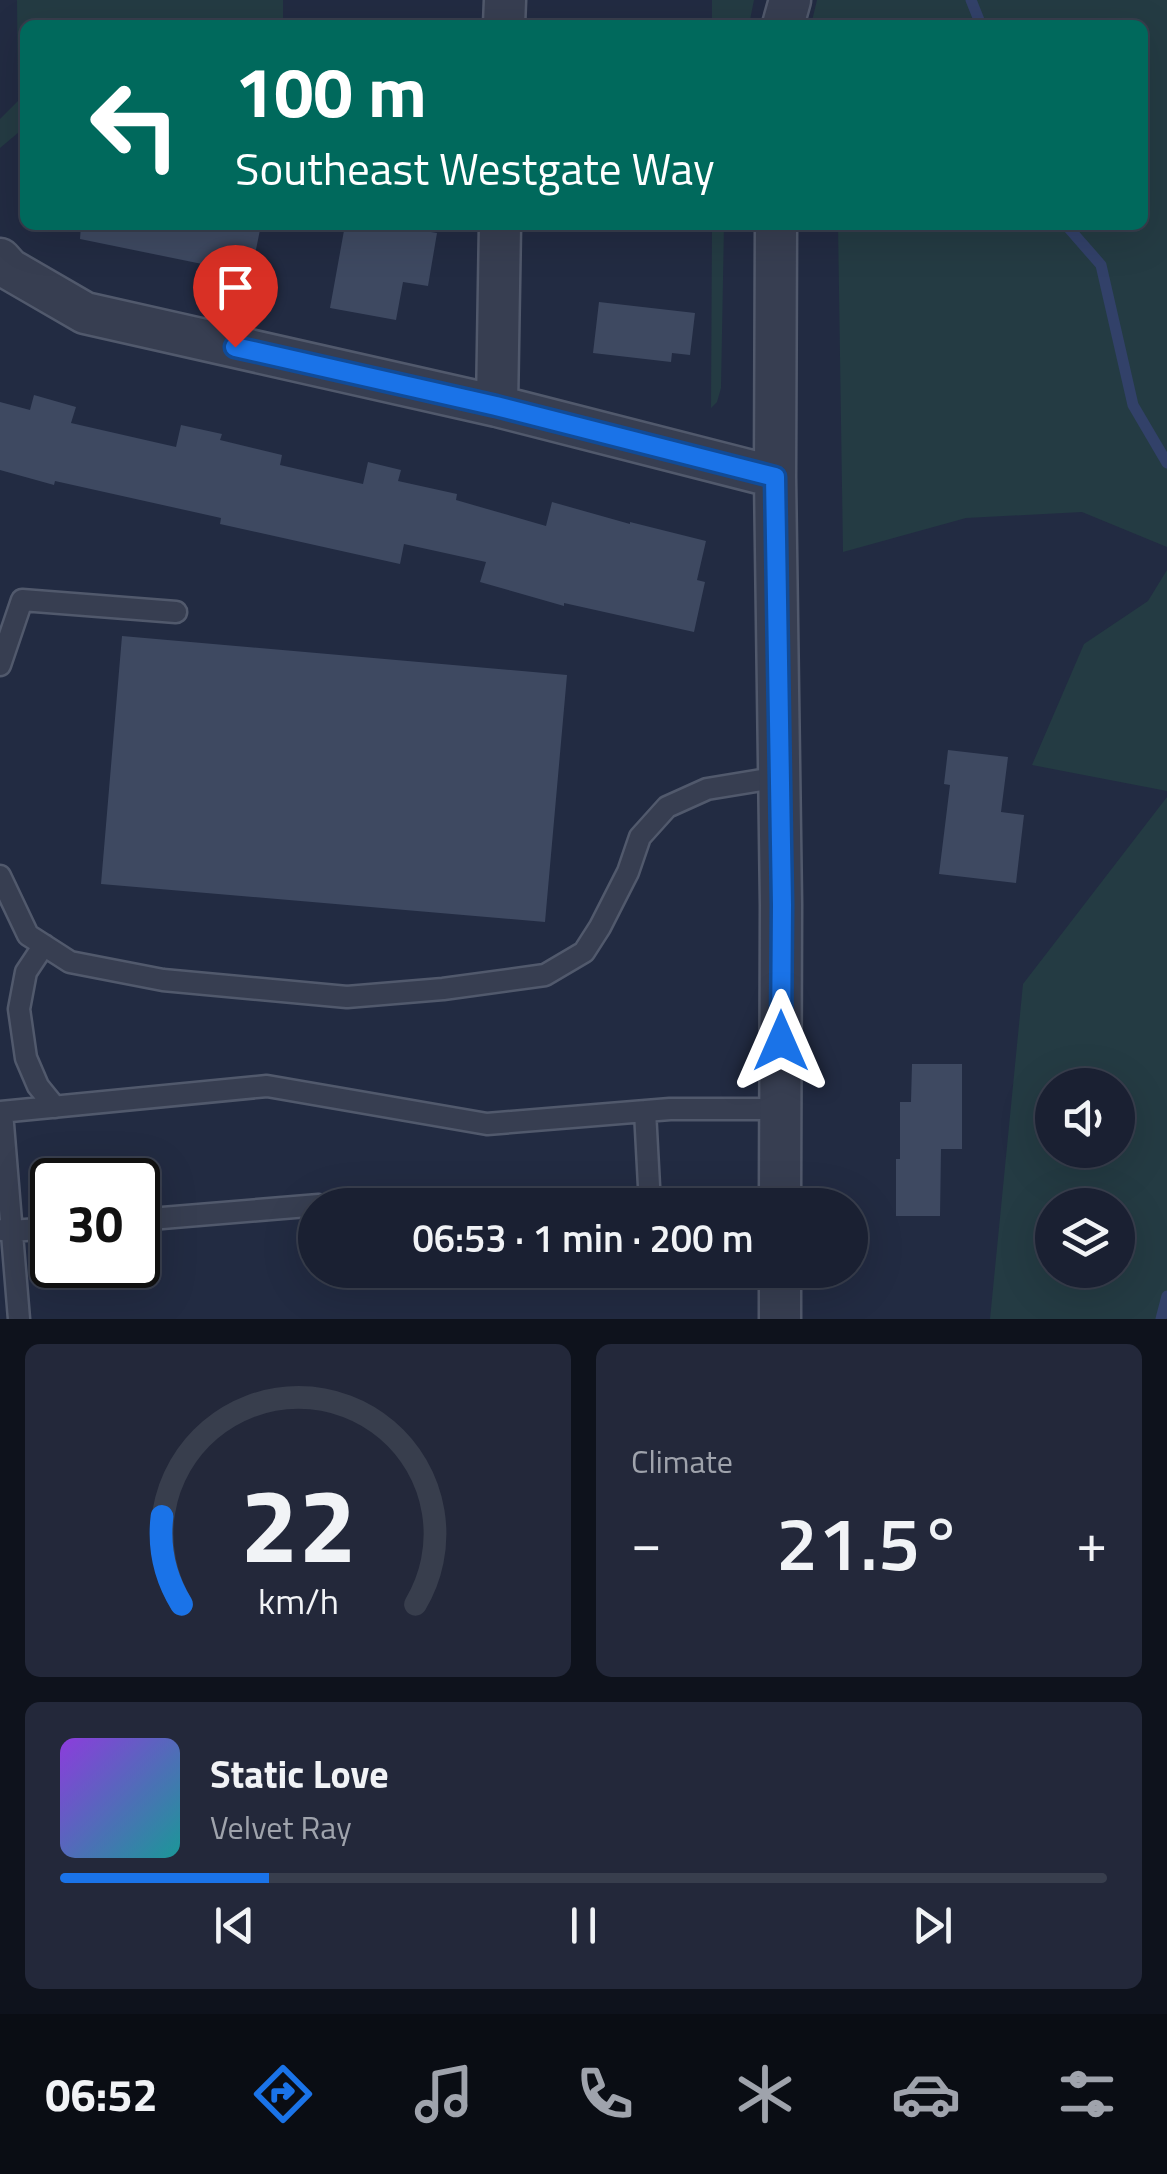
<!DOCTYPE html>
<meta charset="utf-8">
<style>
:root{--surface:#1a2032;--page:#23283a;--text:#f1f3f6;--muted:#9fa3ac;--line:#383e4d;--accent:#1a73e8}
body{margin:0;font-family:"Titillium Web",sans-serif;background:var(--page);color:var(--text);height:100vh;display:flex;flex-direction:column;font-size:38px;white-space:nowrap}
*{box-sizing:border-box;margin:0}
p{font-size:32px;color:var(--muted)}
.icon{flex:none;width:55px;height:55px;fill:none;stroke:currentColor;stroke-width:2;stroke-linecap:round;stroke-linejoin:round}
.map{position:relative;height:1319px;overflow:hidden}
.details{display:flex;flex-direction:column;gap:25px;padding:25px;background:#0e121c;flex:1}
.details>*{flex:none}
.guide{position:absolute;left:20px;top:20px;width:1128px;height:210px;border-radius:15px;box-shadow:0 10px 40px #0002,0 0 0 2px var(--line);background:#00695c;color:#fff;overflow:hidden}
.buttons{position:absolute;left:1035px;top:1068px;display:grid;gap:20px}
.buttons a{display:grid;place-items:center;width:100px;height:100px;border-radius:50%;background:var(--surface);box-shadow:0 10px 40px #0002,0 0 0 2px var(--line);font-size:50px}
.speed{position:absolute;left:30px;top:1158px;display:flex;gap:20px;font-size:50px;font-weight:700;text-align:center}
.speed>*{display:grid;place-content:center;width:130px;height:130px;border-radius:50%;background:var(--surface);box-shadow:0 10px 40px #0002,0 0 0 2px var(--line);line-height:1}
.speed .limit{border:5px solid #111;border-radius:15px;background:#fff;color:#111}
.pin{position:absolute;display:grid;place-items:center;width:85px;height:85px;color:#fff;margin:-102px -42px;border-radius:50% 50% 50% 0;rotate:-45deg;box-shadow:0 0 10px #0007}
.pin .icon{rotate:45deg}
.me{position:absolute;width:110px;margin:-55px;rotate:0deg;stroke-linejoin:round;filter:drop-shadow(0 0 8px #0008)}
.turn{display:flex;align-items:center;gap:35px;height:210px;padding:0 50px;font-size:45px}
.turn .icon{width:130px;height:130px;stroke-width:2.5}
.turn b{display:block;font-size:70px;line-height:85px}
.big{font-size:75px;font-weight:600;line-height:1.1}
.details .widget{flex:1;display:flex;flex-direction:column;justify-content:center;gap:15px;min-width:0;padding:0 35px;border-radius:15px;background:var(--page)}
.details .dial{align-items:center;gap:0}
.dial svg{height:260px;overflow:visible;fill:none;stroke:var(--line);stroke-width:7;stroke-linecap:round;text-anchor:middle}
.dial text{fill:var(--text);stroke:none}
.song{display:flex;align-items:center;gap:30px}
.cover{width:120px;height:120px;border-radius:15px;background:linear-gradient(135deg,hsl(270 70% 55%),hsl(180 70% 35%))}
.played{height:10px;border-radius:5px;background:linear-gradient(90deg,var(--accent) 20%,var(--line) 20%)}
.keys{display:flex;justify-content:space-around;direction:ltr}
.heat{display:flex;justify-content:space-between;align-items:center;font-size:55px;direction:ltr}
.details .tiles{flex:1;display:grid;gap:25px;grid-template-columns:1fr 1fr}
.widget:last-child{grid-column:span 2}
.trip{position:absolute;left:298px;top:1188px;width:570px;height:100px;border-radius:50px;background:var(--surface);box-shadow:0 10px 40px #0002,0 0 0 2px var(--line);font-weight:600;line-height:100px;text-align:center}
.menu{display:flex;height:160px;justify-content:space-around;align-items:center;background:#0a0d14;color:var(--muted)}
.menu .icon{width:70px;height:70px}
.menu .selected{color:var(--accent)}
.menu b{font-size:45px;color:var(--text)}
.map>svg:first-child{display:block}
</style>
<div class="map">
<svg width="1167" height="1319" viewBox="0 0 1167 1319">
<rect width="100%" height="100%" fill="#222b42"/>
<path fill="#243b43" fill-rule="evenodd" d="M17 0H283V25H25V127L0 148V119L18 101Z
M712 0H754L749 25H712Z
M817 0H1167V547L1082 512 966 518 843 552 838 225H1142V25H811Z
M712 225H724L721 388 717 402 711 408Z
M1167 570V791L1032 765 1084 644 1148 601Z
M1167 797V1319H990L1023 984ZM1118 1085V1150H1052V1085ZM1118 1205V1270H1052V1205Z"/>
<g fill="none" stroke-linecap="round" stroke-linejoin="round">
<path stroke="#324169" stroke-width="11" d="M971 0 981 25
M1066 225 1101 265 1133 405 1167 463
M1161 1319 1167 1296"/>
</g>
<path fill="#3e4961" d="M81 225H261L251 274 80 239Z
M345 225 385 232 386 225H388L437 233 428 286 403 282 396 320 330 308Z
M599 302 695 313 690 355 672 353 671 362 593 353Z
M34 395 76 407 71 423 176 447 181 425 222 434 220 440 282 455 280 465 363 484 368 462 401 470 398 481 457 494 456 500 546 526 552 502 630 524V522L706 541 697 580 705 582 694 632 564 603V606L480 582 486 562 404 544 400 564 220 524 221 518 55 481 54 485 0 470V402L30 410Z
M122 636 567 675 545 922 101 884Z
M948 750 1008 757 1001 812 1024 815 1016 883 939 874 950 785 944 784Z
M912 1064H962V1149H941L940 1216H896V1159H900V1102H911Z"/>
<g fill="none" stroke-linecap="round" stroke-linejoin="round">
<defs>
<path id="lane" d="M0 665 22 600 176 612
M0 876 28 935 70 962 163 980 347 997 443 989 545 975 584 952 600 927 628 872 640 837 667 807 707 789 780 777
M44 945 26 972 19 1009 26 1058 38 1086 55 1107
M645 1111 650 1205
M0 1112 267 1086 487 1124 670 1109H781
M2 1112 19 1319
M138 1220 319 1205
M2 1230 12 1231 52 1228"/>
<path id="street" d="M504 25 505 0
M783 25 790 0
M776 225 775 477 781 905 780 1205
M0 259 9 269 85 313 497 406 775 477
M497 406 500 225
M780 1319V1270"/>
</defs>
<use href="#lane" stroke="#51596c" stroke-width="25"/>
<use href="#street" stroke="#51596c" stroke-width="45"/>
<use href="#lane" stroke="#373e51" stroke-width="20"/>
<use href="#street" stroke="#373e51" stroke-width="40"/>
</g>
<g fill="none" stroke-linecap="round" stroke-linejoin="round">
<defs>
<path id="route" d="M235 347 496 406 775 477 782 905 781 1041"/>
</defs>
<use href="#route" stroke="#114b97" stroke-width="25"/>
<use href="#route" stroke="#1a73e8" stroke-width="18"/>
</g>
</svg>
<div class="buttons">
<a><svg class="icon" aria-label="sound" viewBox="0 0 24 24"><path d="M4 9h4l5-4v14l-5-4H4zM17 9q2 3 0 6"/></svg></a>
<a><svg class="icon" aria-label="layers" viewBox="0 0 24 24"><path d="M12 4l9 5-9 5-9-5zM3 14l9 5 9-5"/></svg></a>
</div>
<div class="speed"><div class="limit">30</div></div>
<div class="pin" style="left:235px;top:347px;background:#d93025"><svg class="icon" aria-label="arrive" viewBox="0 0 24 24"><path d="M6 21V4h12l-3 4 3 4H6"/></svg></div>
<svg class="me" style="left:781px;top:1041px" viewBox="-20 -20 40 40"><path d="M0-17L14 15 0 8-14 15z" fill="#1a73e8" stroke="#fff" stroke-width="4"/></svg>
<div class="trip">06:53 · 1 min · 200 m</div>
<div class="guide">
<div class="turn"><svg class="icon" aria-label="left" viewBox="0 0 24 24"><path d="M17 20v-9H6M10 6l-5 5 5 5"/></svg><div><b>100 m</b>Southeast Westgate Way</div></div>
</div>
</div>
<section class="details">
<div class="tiles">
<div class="widget dial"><svg viewBox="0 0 100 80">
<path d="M14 69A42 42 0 1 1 86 69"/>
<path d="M14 69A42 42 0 0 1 8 42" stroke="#1a73e8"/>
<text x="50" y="56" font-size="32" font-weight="700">22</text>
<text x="50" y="72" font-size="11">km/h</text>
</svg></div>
<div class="widget"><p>Climate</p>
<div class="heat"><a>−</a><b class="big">21.5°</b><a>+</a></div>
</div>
<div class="widget">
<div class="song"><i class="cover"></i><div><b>Static Love</b><p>Velvet Ray</p></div></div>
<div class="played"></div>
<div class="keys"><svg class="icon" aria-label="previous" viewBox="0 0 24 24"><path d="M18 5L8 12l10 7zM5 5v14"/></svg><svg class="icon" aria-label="pause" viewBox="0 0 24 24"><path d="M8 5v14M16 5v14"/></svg><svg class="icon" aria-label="next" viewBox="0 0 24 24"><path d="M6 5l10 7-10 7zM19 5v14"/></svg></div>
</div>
</div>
</section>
<nav class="menu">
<b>06:52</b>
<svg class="icon selected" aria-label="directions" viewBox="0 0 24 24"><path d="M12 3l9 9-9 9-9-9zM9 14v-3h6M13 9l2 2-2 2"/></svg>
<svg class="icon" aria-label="music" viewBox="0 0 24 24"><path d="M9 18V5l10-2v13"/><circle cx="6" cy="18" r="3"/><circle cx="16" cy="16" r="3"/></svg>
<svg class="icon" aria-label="phone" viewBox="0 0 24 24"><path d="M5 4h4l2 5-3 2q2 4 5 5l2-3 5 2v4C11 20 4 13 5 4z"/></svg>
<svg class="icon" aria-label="climate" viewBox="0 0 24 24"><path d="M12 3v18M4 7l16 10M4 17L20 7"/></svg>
<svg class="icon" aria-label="car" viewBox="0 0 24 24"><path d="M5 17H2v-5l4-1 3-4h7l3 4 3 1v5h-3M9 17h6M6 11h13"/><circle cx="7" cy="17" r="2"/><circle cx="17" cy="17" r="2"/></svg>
<svg class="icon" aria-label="filters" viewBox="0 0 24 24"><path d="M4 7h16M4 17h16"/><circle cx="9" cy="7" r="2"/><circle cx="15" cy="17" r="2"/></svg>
</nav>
